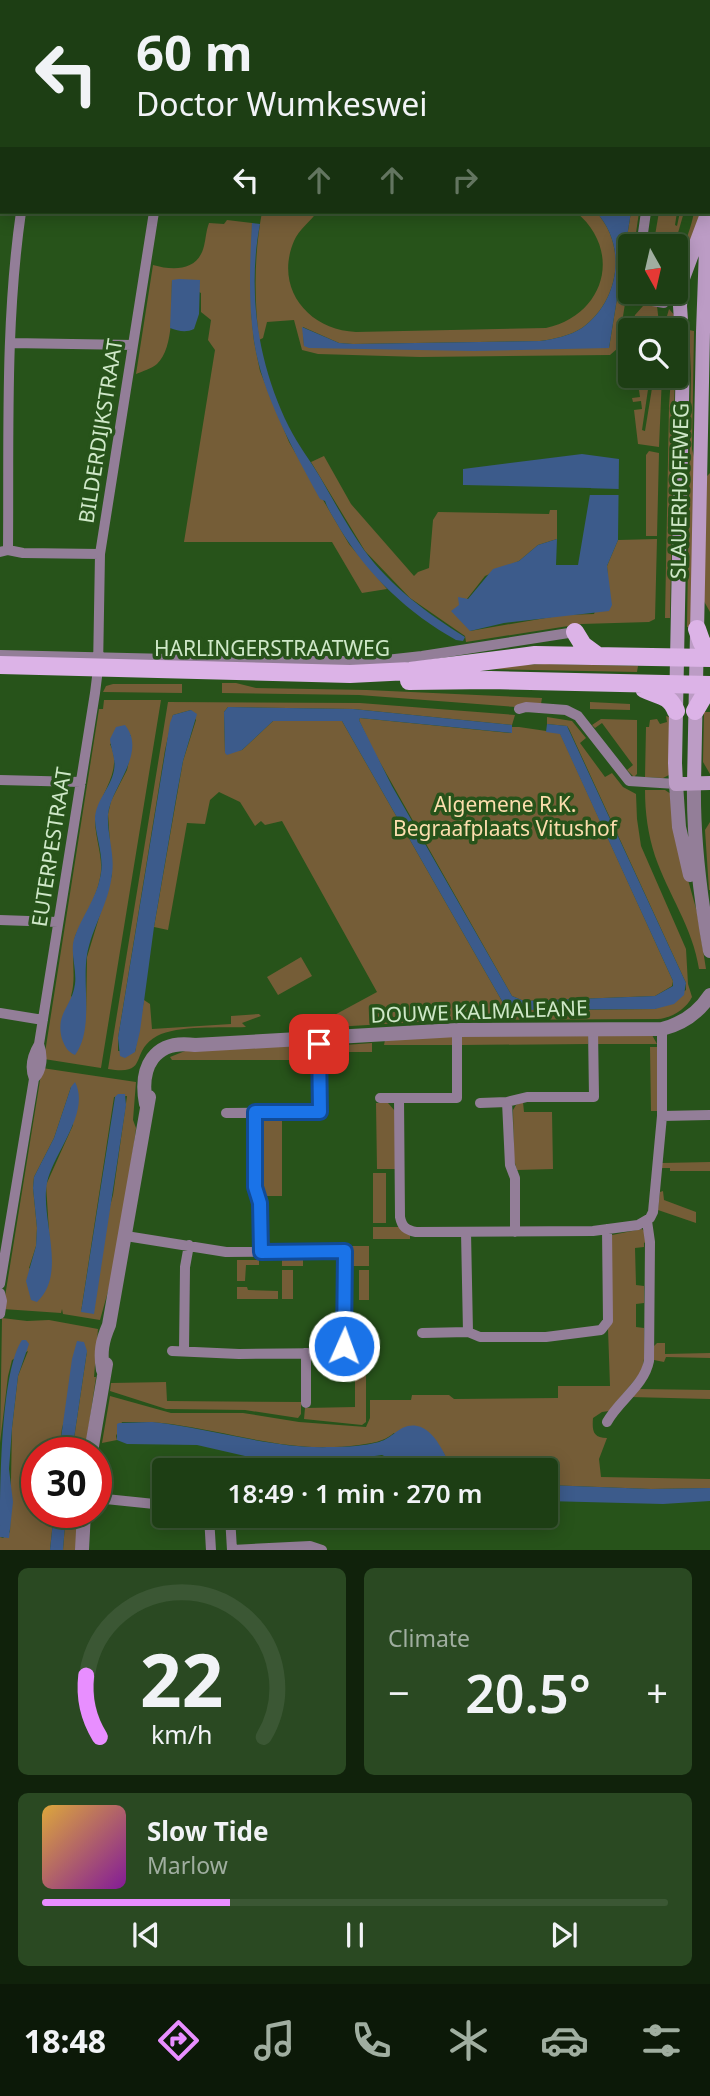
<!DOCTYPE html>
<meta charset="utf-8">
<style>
:root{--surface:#1d3e14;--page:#2a4922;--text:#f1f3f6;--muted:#a0aea0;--line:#3b5734;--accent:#e88eff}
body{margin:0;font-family:"Noto Sans",sans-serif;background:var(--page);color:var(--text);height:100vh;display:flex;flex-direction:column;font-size:26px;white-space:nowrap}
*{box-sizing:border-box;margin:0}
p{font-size:23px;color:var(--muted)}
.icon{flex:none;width:38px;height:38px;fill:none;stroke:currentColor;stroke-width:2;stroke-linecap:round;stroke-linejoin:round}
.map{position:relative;height:1550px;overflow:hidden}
.side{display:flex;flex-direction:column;gap:18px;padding:18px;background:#10220b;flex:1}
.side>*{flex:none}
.banner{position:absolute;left:0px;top:0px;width:710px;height:214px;box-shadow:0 4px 18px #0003,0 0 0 2px var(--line);background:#1d3e14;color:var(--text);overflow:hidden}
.needle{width:46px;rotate:172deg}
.fabs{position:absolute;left:618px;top:234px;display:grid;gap:14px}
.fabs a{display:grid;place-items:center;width:70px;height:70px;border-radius:7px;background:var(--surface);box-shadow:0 4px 18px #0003,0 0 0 2px var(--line);font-size:35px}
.speed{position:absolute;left:21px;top:1437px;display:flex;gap:14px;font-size:35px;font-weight:700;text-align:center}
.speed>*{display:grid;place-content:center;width:91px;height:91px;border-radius:50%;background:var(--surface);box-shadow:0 4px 18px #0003,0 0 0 2px var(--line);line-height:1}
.speed .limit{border:10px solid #d22;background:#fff;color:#111}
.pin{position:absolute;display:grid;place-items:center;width:60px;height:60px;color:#fff;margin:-30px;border-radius:14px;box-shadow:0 4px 10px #0006}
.me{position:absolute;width:77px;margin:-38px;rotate:2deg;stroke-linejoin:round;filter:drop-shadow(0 0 5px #0008)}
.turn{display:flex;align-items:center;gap:24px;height:147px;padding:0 21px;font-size:32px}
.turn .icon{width:91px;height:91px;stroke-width:2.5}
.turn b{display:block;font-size:49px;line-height:60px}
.lanes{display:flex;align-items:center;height:66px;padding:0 21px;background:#0003;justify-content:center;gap:35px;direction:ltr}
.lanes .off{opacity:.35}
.big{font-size:52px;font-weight:600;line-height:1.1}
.side .widget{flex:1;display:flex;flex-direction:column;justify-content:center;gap:10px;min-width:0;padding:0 24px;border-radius:10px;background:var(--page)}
.side .dial{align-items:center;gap:0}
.dial svg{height:182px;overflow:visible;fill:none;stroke:var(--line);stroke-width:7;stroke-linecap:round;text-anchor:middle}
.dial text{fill:var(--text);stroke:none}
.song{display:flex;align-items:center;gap:21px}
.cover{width:84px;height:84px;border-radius:10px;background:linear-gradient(135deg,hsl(40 70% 55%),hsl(290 70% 35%))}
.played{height:7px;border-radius:4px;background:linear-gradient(90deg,var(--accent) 30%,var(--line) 30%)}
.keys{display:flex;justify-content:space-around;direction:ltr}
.heat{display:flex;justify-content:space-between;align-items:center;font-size:38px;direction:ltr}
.side .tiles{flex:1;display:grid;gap:18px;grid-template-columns:1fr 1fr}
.widget:last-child{grid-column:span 2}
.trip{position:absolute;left:152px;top:1458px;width:406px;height:70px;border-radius:7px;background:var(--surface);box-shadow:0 4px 18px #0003,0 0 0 2px var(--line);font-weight:600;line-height:70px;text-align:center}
.dock{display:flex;height:112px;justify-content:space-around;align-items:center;background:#0c1908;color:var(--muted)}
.dock .icon{width:49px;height:49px}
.dock .selected{color:var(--accent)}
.dock b{font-size:32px;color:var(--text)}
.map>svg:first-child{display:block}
</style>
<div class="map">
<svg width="710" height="1550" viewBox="0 0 710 1550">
<rect width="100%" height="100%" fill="#27531a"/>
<path fill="#755d37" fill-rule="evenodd" d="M262 212H317C311 221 299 229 294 241 274 288 308 330 356 332L546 328C605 315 623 251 576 212H596C628 246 619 302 582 328 569 336 555 339 540 341L353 344 339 343 303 327 304 346 609 348 631 212H639L634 247H630V272L618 348 610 355 420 357 318 354 302 350 294 320 267 322 263 338 259 340C254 297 254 255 262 212Z
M659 212H677L675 225 677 226 680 212H684L674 247H653Z
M694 212H700L695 236 676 283C676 258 690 236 694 212Z
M227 220 252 223 251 311 254 341 260 371 289 442 349 544 387 589 362 593 332 542H184L215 350 208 340 211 320 201 312V293L172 280C171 303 175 347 157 364 151 369 143 371 136 374L153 265C174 271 198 271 204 246 206 238 206 231 209 223L224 224Z
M643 306H657L660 331H632L635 315Z
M669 309 676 317 670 618H665L669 407 671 376H676V331H670L667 316Z
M689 330 694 331 692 449 696 465 694 627H687L691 374Z
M637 376H650L642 430 645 431 654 376H662L659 447 638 444 634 410 642 409 641 401 633 402 632 398 640 397Z
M649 451 659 453 657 536H646V455Z
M324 456 351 504 414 576 418 572 429 568 433 520 438 512 549 514 550 510H557V539L538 545 519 561 485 576 467 599 470 631 563 615 594 614 608 581 607 566 618 540 657 539 655 619 649 622 581 624 466 642 465 636 410 598 365 551 311 462Z
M710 473V612L701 596 705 478Z
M545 664 638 666 637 672 489 669 515 665Z
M222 683H236L256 688 367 690 542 698 541 704 516 707 359 695 222 693Z
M113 684H182V693L103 692 106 686Z
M104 700H161L101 1068 44 1059 99 709H103ZM131 735V751L127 770 111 801 108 814 112 875 87 957 86 1014 71 996C77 976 70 956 75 937 76 933 80 927 82 923 89 909 97 894 100 878 105 857 92 832 96 815 102 790 123 770 110 744Z
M168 702 360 703 515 715 512 725 353 709 228 707 224 712 225 753 242 750 273 721H342L506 1008 560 1010 655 1009 686 990V983L569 729 567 726 547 724V717L572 721 586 738 580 743 605 777 612 773 623 787 636 794 637 819 641 846 686 949 688 984 692 997C686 1009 672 1018 658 1019L451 1020 318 1028 316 1025 377 992 282 821 265 825 261 821 255 826 240 802 219 792 210 800 205 824 187 823 168 930 154 927 183 761 196 720 191 710 173 715 165 750 118 1038V1051L135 1052 144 1000 150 1004 152 1029 231 1024V1016L259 1014 261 1016 242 1023 246 1027C221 1028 178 1025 157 1036 128 1052 151 1076 108 1069Z
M590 702 630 704V710L590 709Z
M704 712H710V774L703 762Z
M666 716 669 717V775L663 778 645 777 646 727H649L650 720 657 719 660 724 667 722Z
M360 718 511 733 512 727H519L560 733 673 981 672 986 655 996 524 1001 512 996 373 750 359 720Z
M601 719 637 720V774L634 777 627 770 633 765 602 723 595 728 592 725Z
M645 790H665L671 794 683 862 697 912 706 969H699C693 928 668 894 655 856 648 834 645 813 645 790Z
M710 822V890H709L705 830Z
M301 957 312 976 278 995 267 977Z
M461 1035H588V1044L461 1045Z
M597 1035H652L657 1044H597Z
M452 1036V1045H384L385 1040Z
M372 1043V1052H324V1046L344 1047 345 1045Z
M315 1044V1060H172L170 1057 185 1051Z
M650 1047H657L658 1111H651Z
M42 1068 136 1082 133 1120 136 1128 134 1144 114 1270 100 1320 63 1314 62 1309 61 1313 3 1309ZM71 1087 73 1125 46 1185 51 1263 49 1280 29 1268 36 1246 37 1228 33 1188 34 1177 54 1138ZM127 1096 113 1195 81 1312 114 1097Z
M523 1102 524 1112H552L553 1169 517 1170 514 1160 513 1110 516 1105Z
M376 1103H388L395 1111 396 1169H377Z
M282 1117V1196H264L260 1185 261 1122 266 1118Z
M710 1162V1171H670V1168H662V1163Z
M373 1173H386V1223H373Z
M663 1191 664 1200 696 1212V1223L658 1210 660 1192Z
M373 1227H399L410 1235V1239H373Z
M642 1229 646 1233V1242L644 1243V1247L635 1248 636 1285 644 1286V1303L636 1304V1327L644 1328V1359L642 1371 609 1411 602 1412 593 1418C592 1431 593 1438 607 1438L599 1459 601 1477 710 1479V1488L651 1489 546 1485V1470H453L443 1452 394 1433C383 1442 372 1443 359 1445 292 1454 236 1433 171 1424 155 1422 139 1422 122 1422L116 1436 117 1440 102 1443 110 1396 171 1413H243L299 1422 366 1427 370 1418V1400H411L412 1395H449L454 1399 558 1398V1386H610L608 1329 612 1322V1235Z
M349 1246H369V1266H349Z
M282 1256H303V1266H282Z
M237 1260H259V1265H246L245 1281H237Z
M282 1270H293V1299H282Z
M359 1270H369V1300H359Z
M237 1287H247L248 1290 278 1291V1299H237Z
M2 1318 27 1321 49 1320 98 1329 94 1377H96L85 1452H72L87 1351 62 1428 59 1452H37V1512H54L50 1550H0V1537L3 1538 10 1532 12 1428 18 1376 28 1351 12 1360 8 1376 0 1443Z
M359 1319H366V1348L360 1347Z
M657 1343H665V1354L710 1353V1358L666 1357 664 1362 654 1360V1346Z
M345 1351H366V1422L362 1425 304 1419 305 1408 355 1407V1357H337Z
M166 1382 167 1401 301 1402V1414L298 1418 245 1410 166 1409 110 1391 111 1383Z
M638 1389 710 1390V1399L630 1397Z
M66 1512H79L76 1550H63Z"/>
<path fill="#3c5b8b" d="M596 212H631L609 348 474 351 309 348 304 346 302 327 339 343 353 344 540 341C555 339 569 336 582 328 619 302 628 246 596 212Z
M252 223 260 224C247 292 258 365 289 427 298 445 310 460 320 477 334 501 347 526 364 550 391 587 427 613 465 637L463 641 456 640C408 613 369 576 340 529 335 520 328 510 325 501L320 499C294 451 262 395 254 341 248 302 250 261 252 223Z
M179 279 200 280 199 314 194 329C186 333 178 331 170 328L172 280Z
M582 454 619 459 618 540 607 566 612 605 609 611 504 623 470 631 451 611 459 605 458 597 468 599 493 569 519 561 538 545 557 539 556 565H578L591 488 463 485V469Z
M228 707 353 709 512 725V733L360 718 359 720 392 786 512 996 524 1001 655 996 673 986V981L560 734 546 732 547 724 567 726 686 983 684 995 674 1004 655 1009 511 1010 506 1008 342 721H273L242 750 227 755 225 753 224 712Z
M191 710 197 714 183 761 177 793 154 927 140 1031 135 1052 125 1058 120 1056 118 1038 170 723 173 715Z
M125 725C148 753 110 788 108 815 107 835 115 854 112 874 109 903 92 927 87 955 82 985 94 1030 75 1055 68 1052 65 1047 62 1039 55 1013 72 1007 75 984 77 968 69 951 75 936 82 916 96 899 100 878 105 858 96 839 95 820 95 801 111 788 114 770 116 759 111 750 110 739L116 727Z
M75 1082C91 1113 53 1153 47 1183 40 1219 68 1273 37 1302L31 1300 26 1281 36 1246 37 1228 33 1188 34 1177 54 1138 71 1087Z
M118 1094H125L126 1105 94 1314 81 1312 115 1097Z
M22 1340H26L29 1344 18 1376 12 1428 9 1469 13 1502 9 1538 0 1537C0 1494 0 1372 22 1340Z
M77 1341 84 1342 87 1351 72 1452H59L72 1359Z
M152 1422C212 1428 270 1449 331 1447 347 1447 364 1446 379 1442 394 1438 400 1423 417 1426 435 1429 445 1456 453 1470H405L395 1461 382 1455 309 1465H295L276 1463 197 1445 127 1444 117 1440V1424L119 1423Z
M546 1485 651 1489 710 1488V1501L663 1504 546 1501Z
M54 1512H66L63 1550H50Z"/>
<path fill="#27531a" d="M584 488 619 489V495H589L590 489Z"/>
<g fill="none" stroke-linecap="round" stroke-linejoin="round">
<path stroke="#937e98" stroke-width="10" d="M249 2V0
M0 118H2
M0 195H2
M641 247 646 212
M632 292 641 299 664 303
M11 343 133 345
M8 550C9 437 5 323 21 212
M0 552 8 550 23 553 100 554
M0 655 255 661H377L422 656 575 632
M519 709 526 707 566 710 578 716 629 781 676 784
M0 780 81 782
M0 920 58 922
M0 1013 43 1020
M39 1044C43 1055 43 1070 34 1079 29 1067 33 1054 39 1044L95 693 98 669 100 554 154 212
M380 1098H457V1030
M399 1098 400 1217C402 1227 406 1230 416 1232L593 1231 638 1225 650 1218 653 1212 662 1116V1029
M507 1102 510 1165 515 1178V1232
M480 1103 507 1102 527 1097H594L593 1029
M255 1112V1187L260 1203 261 1252
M226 1113 320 1112 319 1038
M662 1116 710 1115
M466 1232 468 1332
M126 1236 226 1252 345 1251V1342L337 1353 239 1354 172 1351
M0 1284 34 1079
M0 1293 2 1301 0 1314
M422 1333 468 1332 480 1337H546L601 1330 608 1321 607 1229
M184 1351 185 1267 189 1245
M306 1353V1403
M607 1422C619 1400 644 1386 649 1361L650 1242 647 1221
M96 1498 164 1505
M209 1516 211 1550
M230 1516 232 1550
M232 1550 310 1546 322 1550"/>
<path stroke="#937e98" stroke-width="14" d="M694 783C693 841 700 895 710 951
M676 784 679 827 690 875
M146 1104C139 1067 154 1039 195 1045L457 1030 662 1029C682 1024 699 1012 710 995
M103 1370C100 1353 102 1341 109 1325L149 1097
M91 1452 106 1364
M82 1550 84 1512"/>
<path stroke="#bc9cc5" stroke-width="14" d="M709 200 710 192
M707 214 682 281 680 306 683 350 675 763 676 784 710 783
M694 783 703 332 707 221"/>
<path stroke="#dcb3e7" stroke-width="18" d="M697 629 702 643 710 649
M575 632 583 645 598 656
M0 665 350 674 410 671 535 655 710 658
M409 681 490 680 710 685
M644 689C658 696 669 694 676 711
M695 711 705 694 710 690"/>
</g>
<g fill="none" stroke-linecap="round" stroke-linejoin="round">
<defs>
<path id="route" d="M319 1044 320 1112H255V1187L260 1203 261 1252 345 1251 344 1346"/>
</defs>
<use href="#route" stroke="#114b97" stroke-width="18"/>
<use href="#route" stroke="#1a73e8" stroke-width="12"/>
</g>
<g text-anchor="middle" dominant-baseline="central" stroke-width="7" stroke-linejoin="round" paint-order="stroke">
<g font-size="21" fill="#cfe8c8" stroke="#27531a">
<text transform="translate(100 431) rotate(-81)">BILDERDIJKSTRAAT</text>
<text transform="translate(679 491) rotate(-89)">SLAUERHOFFWEG</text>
<text x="272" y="648">HARLINGERSTRAATWEG</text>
<text transform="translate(51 847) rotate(-81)">EUTERPESTRAAT</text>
<text transform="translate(479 1011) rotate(-2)">DOUWE KALMALEANE</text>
</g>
<g font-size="21" fill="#fbddad" stroke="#27531a">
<text x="505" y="804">Algemene R.K.<tspan x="505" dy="24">Begraafplaats Vitushof</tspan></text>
</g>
</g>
</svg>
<div class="fabs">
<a><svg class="needle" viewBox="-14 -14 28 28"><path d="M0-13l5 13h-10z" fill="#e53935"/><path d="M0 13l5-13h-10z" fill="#a0aea0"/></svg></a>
<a><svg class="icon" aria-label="search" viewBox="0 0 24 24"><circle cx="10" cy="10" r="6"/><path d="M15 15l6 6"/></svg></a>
</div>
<div class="speed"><div class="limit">30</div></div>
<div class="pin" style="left:319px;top:1044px;background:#d93025"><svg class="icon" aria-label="arrive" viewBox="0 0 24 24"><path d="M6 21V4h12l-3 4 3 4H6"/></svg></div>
<svg class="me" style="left:344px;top:1346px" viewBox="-20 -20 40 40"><circle r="17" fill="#1a73e8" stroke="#fff" stroke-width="3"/><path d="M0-11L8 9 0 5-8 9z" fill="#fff"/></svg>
<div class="trip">18:49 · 1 min · 270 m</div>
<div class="banner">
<div class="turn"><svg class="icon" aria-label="left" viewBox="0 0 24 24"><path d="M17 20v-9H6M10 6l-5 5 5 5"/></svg><div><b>60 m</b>Doctor Wumkeswei</div></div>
<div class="lanes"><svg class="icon" aria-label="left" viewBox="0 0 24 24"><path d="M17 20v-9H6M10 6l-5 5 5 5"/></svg><svg class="icon off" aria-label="ahead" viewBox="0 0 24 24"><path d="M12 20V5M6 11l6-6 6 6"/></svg><svg class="icon off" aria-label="ahead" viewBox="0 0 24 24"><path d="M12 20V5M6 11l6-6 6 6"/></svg><svg class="icon off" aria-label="right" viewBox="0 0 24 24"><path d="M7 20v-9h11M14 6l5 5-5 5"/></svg></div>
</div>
</div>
<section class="side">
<div class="tiles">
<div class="widget dial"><svg viewBox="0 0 100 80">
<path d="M14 69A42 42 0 1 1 86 69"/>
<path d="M14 69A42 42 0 0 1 8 42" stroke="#e88eff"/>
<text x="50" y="56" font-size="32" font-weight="700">22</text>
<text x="50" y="72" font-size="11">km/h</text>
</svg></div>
<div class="widget"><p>Climate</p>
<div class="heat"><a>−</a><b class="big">20.5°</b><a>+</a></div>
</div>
<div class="widget">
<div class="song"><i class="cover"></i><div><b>Slow Tide</b><p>Marlow</p></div></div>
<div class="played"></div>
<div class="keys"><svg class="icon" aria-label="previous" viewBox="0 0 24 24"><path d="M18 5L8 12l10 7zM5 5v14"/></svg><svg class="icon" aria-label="pause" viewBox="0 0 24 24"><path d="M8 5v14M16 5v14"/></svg><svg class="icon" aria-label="next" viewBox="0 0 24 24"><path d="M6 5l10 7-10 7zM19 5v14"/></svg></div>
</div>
</div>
</section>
<nav class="dock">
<b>18:48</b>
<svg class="icon selected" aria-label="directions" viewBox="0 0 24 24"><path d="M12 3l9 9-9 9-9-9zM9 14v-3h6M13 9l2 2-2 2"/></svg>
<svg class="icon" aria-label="music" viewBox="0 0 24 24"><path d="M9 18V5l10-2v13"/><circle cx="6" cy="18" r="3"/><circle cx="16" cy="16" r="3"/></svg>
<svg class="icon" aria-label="phone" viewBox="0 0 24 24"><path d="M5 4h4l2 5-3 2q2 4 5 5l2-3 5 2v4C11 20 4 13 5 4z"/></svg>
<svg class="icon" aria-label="climate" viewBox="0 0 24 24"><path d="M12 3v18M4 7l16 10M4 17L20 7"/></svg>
<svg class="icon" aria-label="car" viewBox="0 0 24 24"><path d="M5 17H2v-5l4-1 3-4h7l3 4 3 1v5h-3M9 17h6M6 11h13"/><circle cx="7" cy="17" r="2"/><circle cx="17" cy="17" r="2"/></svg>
<svg class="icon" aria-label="filters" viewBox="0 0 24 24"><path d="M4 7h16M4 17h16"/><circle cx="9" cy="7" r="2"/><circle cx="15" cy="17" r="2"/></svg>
</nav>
